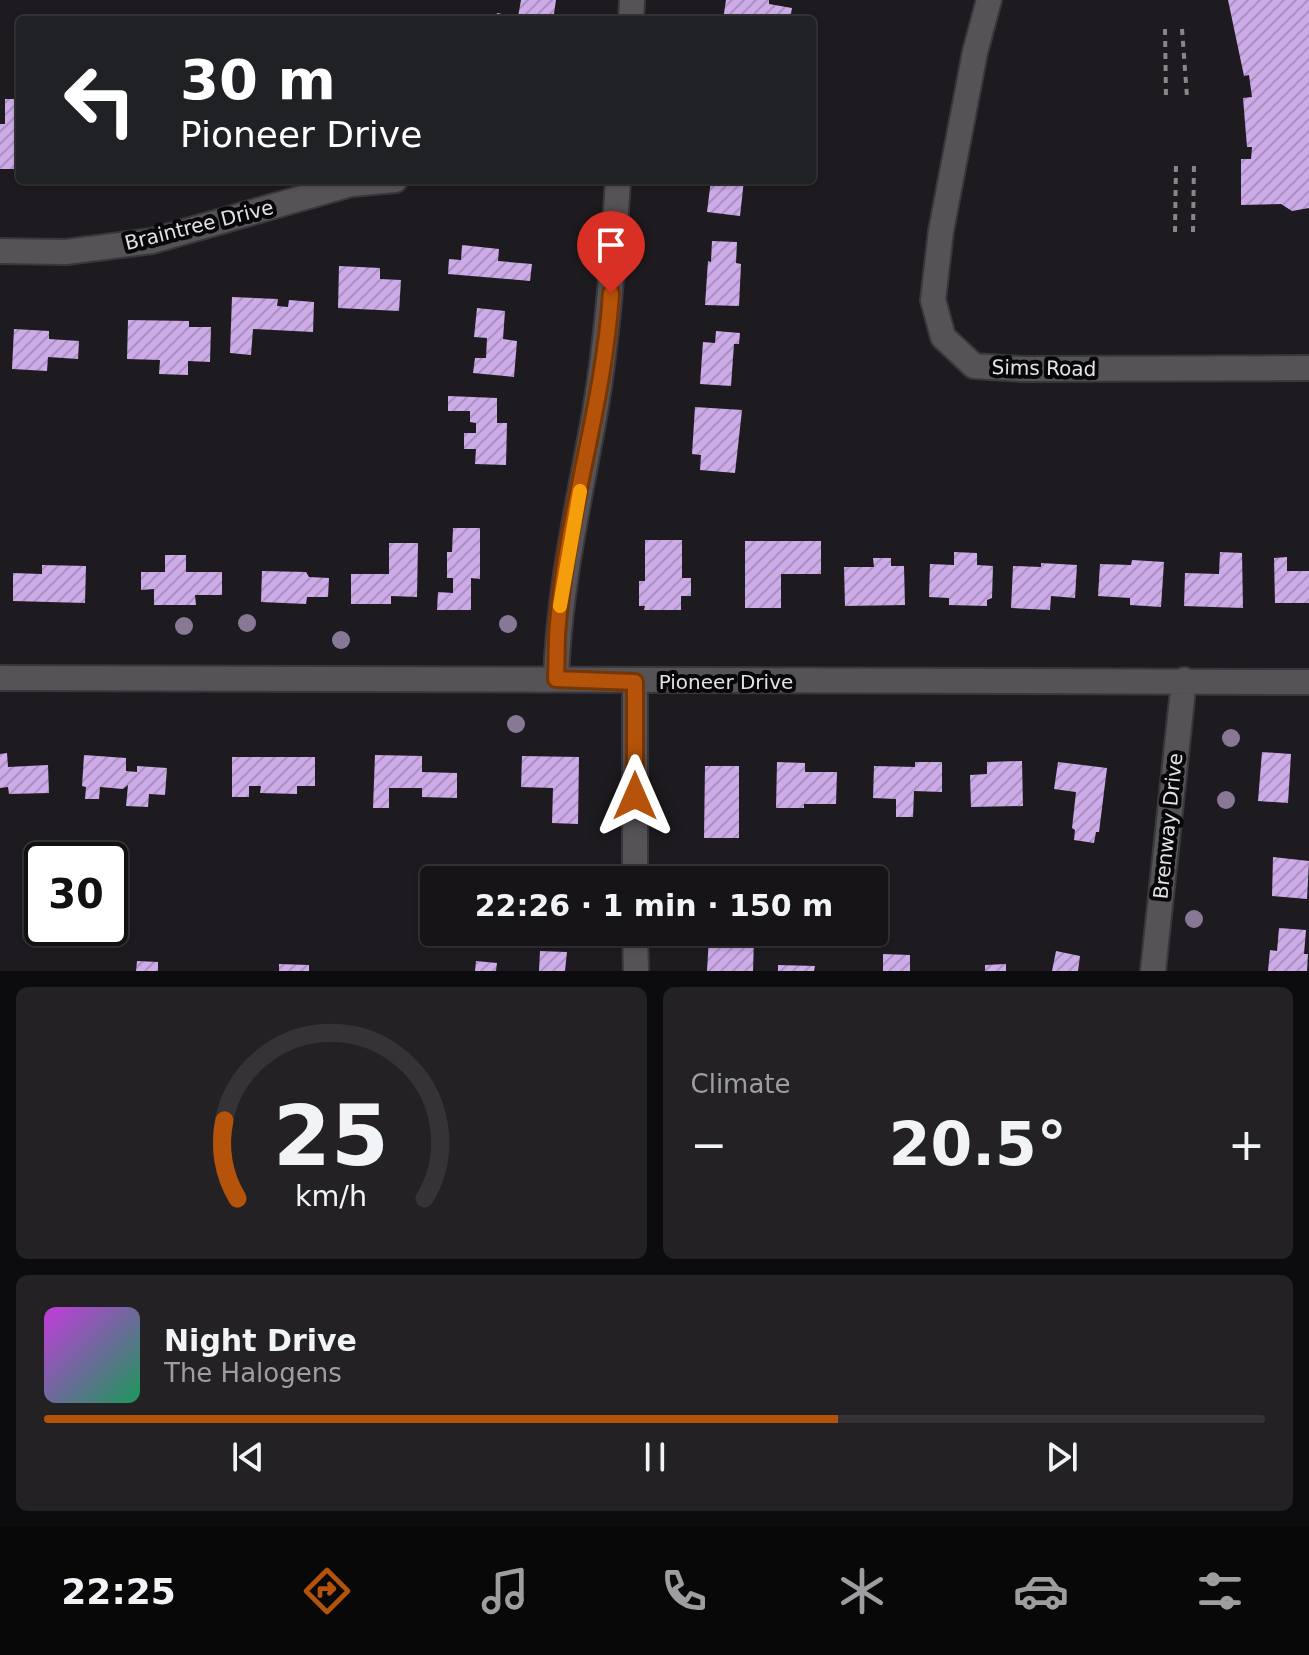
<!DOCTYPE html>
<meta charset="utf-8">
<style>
:root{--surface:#161417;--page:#232124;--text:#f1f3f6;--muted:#9e9ea1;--line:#353336;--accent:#b45309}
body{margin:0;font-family:"DejaVu Sans",sans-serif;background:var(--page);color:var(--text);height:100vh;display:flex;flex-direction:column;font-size:30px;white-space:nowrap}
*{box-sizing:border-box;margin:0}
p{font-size:26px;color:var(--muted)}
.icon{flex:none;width:44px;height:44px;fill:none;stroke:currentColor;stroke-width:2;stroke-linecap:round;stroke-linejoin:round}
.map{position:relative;height:971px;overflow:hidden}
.panel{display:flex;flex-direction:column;gap:16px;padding:16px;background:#0c0b0d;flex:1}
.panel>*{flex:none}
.top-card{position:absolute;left:16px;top:16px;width:800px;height:168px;border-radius:8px;box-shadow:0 2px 6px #0004,0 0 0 2px var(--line);background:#202124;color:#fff;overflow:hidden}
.speed{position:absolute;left:24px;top:842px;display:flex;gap:16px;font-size:40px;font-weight:700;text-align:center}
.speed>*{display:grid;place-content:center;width:104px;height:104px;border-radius:50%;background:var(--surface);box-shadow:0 2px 6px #0004,0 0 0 2px var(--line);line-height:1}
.speed .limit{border:4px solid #111;border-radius:12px;background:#fff;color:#111}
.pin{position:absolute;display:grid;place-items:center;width:68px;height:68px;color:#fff;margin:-82px -34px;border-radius:50% 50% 50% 0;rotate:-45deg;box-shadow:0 0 8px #0007}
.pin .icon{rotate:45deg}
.me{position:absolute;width:88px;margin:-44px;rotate:0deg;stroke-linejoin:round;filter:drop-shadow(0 0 6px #0008)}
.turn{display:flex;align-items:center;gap:28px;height:168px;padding:0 32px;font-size:36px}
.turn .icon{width:104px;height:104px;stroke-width:2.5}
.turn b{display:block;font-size:56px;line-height:68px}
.big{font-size:60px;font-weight:700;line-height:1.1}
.panel .widget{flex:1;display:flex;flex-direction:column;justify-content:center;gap:12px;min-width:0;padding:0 28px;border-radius:12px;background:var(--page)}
.panel .dial{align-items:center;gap:0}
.dial svg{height:208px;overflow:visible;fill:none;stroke:var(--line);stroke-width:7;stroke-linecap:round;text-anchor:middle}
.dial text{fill:var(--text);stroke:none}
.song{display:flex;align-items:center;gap:24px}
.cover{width:96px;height:96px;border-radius:12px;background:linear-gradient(135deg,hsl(290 70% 55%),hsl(150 70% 35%))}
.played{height:8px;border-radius:4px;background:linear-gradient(90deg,var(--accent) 65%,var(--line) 65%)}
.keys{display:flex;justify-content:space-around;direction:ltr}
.heat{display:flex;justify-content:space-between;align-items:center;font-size:44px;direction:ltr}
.panel .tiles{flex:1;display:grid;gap:16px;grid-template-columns:1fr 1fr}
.widget:last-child{grid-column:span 2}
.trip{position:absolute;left:420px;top:866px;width:468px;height:80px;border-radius:8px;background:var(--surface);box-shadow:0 2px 6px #0004,0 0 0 2px var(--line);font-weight:700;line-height:80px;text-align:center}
.tab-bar{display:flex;height:128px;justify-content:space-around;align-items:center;background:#090809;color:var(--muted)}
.tab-bar .icon{width:56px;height:56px}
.tab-bar .selected{color:var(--accent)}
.tab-bar b{font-size:36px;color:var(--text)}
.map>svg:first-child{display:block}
</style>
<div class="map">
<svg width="1309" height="971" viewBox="0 0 1309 971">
<defs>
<pattern id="building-hatch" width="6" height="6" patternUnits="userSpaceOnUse" patternTransform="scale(2)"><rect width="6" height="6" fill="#ccabe8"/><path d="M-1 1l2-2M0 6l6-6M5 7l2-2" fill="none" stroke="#aa91bf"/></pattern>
</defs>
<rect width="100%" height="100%" fill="#1d1b1f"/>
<path fill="url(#building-hatch)" d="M521 0H556L553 20H496L497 13 518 17Z
M726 0H769V4L792 8 790 20H723Z
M1228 0H1309V208L1292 211 1281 204 1241 205V159H1251L1252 147H1247L1243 98 1252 97 1249 75 1244 76Z
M5 99H20V169H0V124H5Z
M711 180H744L740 216 707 212Z
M712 241 737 242 736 263 741 264 739 306 705 305 708 261 711 262Z
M462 245 499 249 498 261 532 264 530 281 448 274 449 259 461 260Z
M339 266 380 268V279L401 280 399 311 338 308Z
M232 297 278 299 277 306 288 307 289 300 314 302 313 332 253 329 251 355 230 353Z
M477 308 505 311 503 339 517 341 514 377 473 373 475 358H486L487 338 474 337Z
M128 320 189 321V327H211L210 362 188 361V375L159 374 160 360 127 359Z
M14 329 49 331V339L79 341 78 359 48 357 47 371 12 369Z
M716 331 740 333 739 344H734L731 386 700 384 703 342 715 343Z
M448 396 497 398V423H507L506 465 475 464 476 449H464V433H476V423L470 422V411H448Z
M695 407 742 410 735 473 700 470 701 455 692 454Z
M453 528H480V579L471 578V610H437L438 592 453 593V578H447V552H452Z
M645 540H682V578H691V596H681V610H644L645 606H639V581H645Z
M745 541H821V574H781V608H745Z
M389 543H418L417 597 391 596V604H351V574H389Z
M954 552 977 553V565L993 566 992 598 987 600V606L949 605V598L929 597 930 564 954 565Z
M1220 552 1242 553 1243 608 1184 606 1185 573 1219 574Z
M165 555H186V572H222V595H195L196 605H154V589L141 590V572H165Z
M1287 557V571H1309V603H1275L1274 558Z
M873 558H891V566H904L905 605 845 606 844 567H874Z
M1132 560 1164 562 1161 607 1130 605V598L1098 596 1100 564 1131 565Z
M1041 563 1077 565 1075 598 1051 596 1050 610 1011 608 1013 566 1041 567Z
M42 565 86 566 85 603 13 601V573L42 574Z
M262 571 306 572 309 577 329 578 328 597H307L306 604 261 602Z
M1262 752 1291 754 1288 803 1258 801Z
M7 753 8 767 48 765 49 793 9 794 8 787 0 788V754Z
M84 755 126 758V771L137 772V766L167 768 165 795 149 794 148 807 126 806 128 785 123 789 100 787 99 799H85L86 787 82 786Z
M375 755 422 756V772L457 773V798L422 797V788H389V808H373Z
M522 756 579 757 578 824 552 823 553 788 521 787Z
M232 757H315V786H297V794L260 793 261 786H249V797H232Z
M1022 761 1023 806 971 807 970 775 987 774V762Z
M777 762 805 763V772H837L836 804H804V808H776Z
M915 762H942V792L914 791 913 817H896V799L873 798 874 766 915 767Z
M1058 762 1107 768 1099 832H1096L1094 843 1074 840 1075 830 1072 828 1076 792 1054 789Z
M705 766H739V838H704Z
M1273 857 1309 861 1307 899 1272 896Z
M1279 928 1306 930 1304 954H1308L1307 971H1268L1270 950 1277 951Z
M709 937 754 939 753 971H707Z
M540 951 567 952 565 971H539Z
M1056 951 1080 956 1078 971H1052Z
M883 954 910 955V971H883Z
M137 961 158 962V971H136Z
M476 961 497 963 496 971H475Z
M279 964 309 965V971H279Z
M1006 964V971H985V965Z
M778 965 815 966 814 971H778Z"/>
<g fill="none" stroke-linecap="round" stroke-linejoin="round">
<defs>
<path id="minor" d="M989 0 975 52 941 231 933 300 943 337 974 366 1022 369 1309 368
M631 20 632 0
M0 251 66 252 152 241 351 184 395 180
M0 678 1309 682
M556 679C559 587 579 502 595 412 608 335 613 258 618 180
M635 682V880
M635 932 636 971
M1153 971 1184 680"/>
</defs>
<use href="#minor" stroke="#39373b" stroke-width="28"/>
<path stroke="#888689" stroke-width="4" stroke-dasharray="6 6" stroke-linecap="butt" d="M1165 29 1166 97
M1182 29 1187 97
M1175 232 1176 163
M1193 232 1194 163"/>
<use href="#minor" stroke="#555356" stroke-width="24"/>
</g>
<g fill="#887896">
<circle cx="247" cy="623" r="9"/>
<circle cx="508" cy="624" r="9"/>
<circle cx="184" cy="626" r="9"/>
<circle cx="341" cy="640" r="9"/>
<circle cx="516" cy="724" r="9"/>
<circle cx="1231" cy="738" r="9"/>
<circle cx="1226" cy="800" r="9"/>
<circle cx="1194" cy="919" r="9"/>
</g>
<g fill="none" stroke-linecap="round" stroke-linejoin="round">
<defs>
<path id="route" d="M611 293C604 405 567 512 558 623 556 641 557 660 556 679L635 682V796"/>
</defs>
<use href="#route" stroke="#753606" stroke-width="20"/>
<use href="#route" stroke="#b45309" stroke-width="14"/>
<path stroke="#f59e0b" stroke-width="14" d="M560 606 580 491"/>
</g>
<g text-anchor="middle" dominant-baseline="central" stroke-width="8" stroke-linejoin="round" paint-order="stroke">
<g font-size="20" fill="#e3e1e4" stroke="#070608">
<text transform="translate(199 225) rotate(-14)">Braintree Drive</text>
<text transform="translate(1044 368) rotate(1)">Sims Road</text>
<text x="726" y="682">Pioneer Drive</text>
<text transform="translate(1168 826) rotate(-84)">Brenway Drive</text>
</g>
</g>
</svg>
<div class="speed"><div class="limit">30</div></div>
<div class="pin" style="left:611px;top:293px;background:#d93025"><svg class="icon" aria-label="arrive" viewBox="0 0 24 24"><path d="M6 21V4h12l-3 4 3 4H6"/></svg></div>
<svg class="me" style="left:635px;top:796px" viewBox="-20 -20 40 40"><path d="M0-17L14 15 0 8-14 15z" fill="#b45309" stroke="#fff" stroke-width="4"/></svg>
<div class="trip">22:26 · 1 min · 150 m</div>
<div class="top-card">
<div class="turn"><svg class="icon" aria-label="left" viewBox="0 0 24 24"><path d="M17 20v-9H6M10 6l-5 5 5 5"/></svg><div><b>30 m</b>Pioneer Drive</div></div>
</div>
</div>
<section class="panel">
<div class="tiles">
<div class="widget dial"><svg viewBox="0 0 100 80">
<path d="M14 69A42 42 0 1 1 86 69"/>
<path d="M14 69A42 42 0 0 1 9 39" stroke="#b45309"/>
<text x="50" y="56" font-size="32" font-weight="700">25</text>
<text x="50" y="72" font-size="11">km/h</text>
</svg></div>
<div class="widget"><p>Climate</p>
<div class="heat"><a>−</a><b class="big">20.5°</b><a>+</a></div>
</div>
<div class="widget">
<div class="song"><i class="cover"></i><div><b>Night Drive</b><p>The Halogens</p></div></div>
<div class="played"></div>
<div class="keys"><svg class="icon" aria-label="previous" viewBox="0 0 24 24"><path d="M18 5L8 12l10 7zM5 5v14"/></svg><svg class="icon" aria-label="pause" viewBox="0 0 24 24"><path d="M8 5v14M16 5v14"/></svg><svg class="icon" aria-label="next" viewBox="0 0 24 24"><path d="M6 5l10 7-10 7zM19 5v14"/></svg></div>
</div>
</div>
</section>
<nav class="tab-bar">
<b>22:25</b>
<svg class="icon selected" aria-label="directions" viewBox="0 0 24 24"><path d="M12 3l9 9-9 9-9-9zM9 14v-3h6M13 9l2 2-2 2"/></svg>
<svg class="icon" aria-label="music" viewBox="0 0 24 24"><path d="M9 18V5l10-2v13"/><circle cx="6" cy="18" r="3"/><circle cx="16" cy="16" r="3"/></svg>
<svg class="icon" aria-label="phone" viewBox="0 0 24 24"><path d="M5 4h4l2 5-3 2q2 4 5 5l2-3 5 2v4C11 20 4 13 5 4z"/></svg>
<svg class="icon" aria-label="climate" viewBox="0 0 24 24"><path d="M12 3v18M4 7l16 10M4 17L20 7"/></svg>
<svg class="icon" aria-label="car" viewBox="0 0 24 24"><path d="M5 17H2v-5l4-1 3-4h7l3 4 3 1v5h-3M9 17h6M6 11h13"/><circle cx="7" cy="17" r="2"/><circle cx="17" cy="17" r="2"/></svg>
<svg class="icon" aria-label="filters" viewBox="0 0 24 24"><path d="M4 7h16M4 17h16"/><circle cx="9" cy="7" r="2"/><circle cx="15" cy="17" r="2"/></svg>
</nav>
